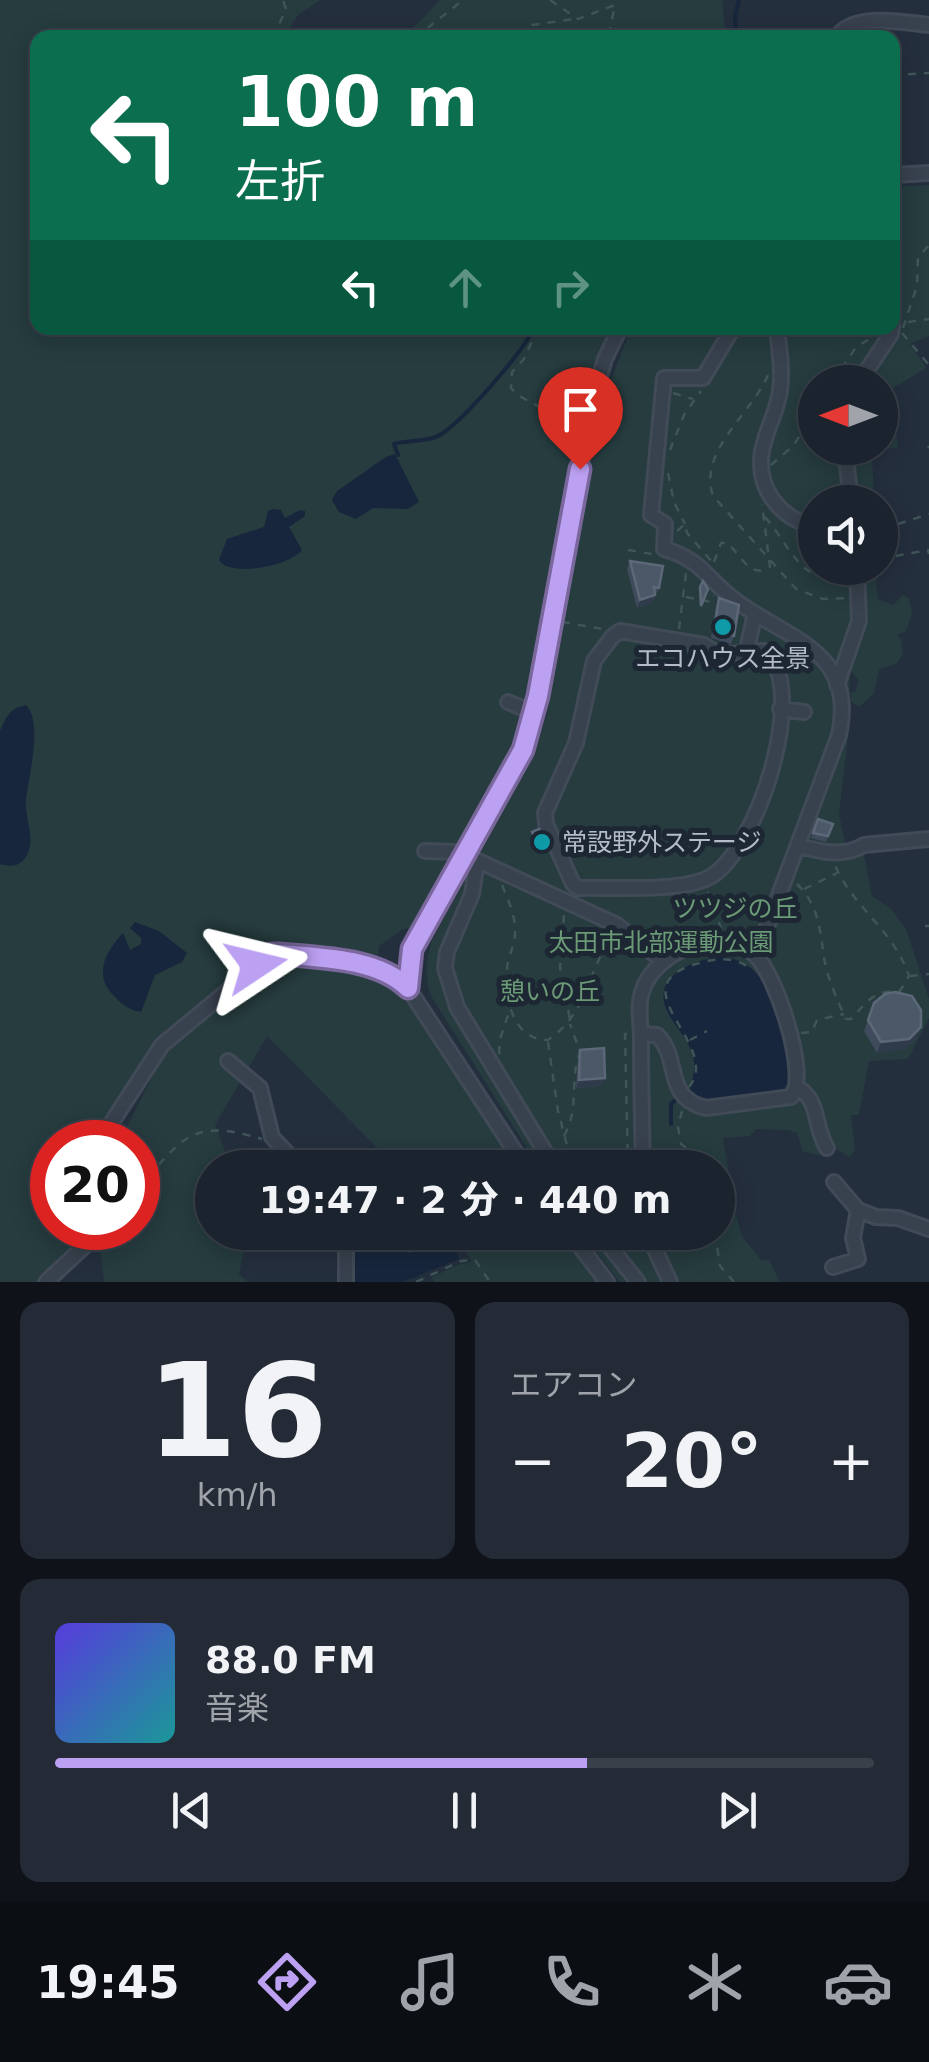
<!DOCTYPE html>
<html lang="ja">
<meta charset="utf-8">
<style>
:root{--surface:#1b232e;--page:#242b36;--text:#f1f3f6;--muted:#a0a4aa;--line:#39404a;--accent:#bca0f2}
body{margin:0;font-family:"DejaVu Sans","Noto Sans JP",sans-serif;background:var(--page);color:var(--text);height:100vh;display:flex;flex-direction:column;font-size:38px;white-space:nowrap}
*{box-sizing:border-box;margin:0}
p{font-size:32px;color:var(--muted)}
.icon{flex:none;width:55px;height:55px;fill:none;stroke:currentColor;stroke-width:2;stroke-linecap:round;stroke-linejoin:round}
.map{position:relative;height:1282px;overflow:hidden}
.side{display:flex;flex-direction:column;gap:20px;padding:20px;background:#0f1319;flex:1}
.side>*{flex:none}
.top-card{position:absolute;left:30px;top:30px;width:870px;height:305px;border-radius:20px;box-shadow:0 5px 25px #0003,0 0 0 2px var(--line);background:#0b6e4f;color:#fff;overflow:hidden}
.needle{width:65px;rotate:270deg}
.controls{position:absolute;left:798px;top:365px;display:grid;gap:20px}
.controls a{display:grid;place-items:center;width:100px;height:100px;border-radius:50%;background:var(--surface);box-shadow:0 5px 25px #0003,0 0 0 2px var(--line);font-size:50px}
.speed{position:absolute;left:30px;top:1120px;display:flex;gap:20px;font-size:50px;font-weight:700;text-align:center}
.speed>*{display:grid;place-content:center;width:130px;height:130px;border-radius:50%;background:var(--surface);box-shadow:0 5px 25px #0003,0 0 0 2px var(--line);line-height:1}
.speed .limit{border:15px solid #d22;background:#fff;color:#111}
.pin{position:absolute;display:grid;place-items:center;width:85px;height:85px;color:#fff;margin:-102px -42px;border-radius:50% 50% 50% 0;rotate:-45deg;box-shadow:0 0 10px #0007}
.pin .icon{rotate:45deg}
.me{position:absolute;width:110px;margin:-55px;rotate:80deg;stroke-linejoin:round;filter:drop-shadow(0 0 8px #0008)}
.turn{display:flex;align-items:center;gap:35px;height:210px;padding:0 40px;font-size:45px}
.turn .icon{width:130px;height:130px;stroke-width:2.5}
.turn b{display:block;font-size:70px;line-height:85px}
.lanes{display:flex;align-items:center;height:95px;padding:0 40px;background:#0003;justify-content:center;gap:50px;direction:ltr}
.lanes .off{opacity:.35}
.big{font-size:75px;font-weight:800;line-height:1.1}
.side .tile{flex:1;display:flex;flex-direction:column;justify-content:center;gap:15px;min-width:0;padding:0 35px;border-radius:20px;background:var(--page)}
.side .dial{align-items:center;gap:0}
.dial b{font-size:130px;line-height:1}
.song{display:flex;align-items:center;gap:30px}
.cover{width:120px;height:120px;border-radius:15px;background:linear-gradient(135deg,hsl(250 70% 55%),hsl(180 70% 35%))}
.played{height:10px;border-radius:5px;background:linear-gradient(90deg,var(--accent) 65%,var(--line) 65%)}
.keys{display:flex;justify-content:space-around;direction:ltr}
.heat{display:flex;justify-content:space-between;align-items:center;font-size:55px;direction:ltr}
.side .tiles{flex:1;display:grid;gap:20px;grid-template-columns:1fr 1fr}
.tile:last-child{grid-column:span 2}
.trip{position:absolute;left:195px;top:1150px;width:540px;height:100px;border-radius:50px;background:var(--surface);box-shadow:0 5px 25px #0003,0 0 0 2px var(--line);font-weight:800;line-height:100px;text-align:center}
.tab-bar{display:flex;height:160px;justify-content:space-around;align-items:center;background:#0b0e12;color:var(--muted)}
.tab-bar .icon{width:70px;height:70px}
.tab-bar .current{color:var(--accent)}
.tab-bar b{font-size:45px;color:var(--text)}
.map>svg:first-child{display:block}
</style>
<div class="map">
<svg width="929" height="1282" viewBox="0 0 929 1282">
<rect width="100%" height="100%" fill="#242f3e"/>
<path fill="#263c3f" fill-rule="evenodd" d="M0 0H320L298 15 284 37 38 38V328H610L586 387 555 541 545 616 564 619C581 521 590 418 632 328H892L893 187 929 185V336L910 344 926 368 890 390 898 447 872 452 874 502H815V568H875L878 599 893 605 903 595 909 598 912 613 906 631 897 635 901 640 903 654 896 664 879 669 874 693 859 707 851 701V692L856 691 858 680 850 669 849 728 839 814 847 853 863 850 872 896 891 909 906 929 929 999V1018L908 1059 869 1061 859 1115H851L855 1150 850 1157 831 1146 821 1155 803 1152 797 1133 788 1130 756 1129 750 1136 723 1138 730 1182 727 1184 742 1236 761 1260H769L780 1282H620L581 1233 718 1232V1168L539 1167 431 996C424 975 426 961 432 940L532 759 547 715 563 625 544 622 515 741 414 928 403 929 379 946 377 962 387 977 414 1001 522 1167H396L267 1036 215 1125 231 1167 212 1168V1232L248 1233 239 1274 248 1282H104L99 1242 57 1282H0ZM815 382H880V448H815ZM159 1064 119 1142H138V1228H52V1142H106Z
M440 0H722L726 37H404Z
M564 1232 600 1282H434L432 1277 460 1264 472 1262 454 1233Z"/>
<path fill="#17263c" d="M395 454 419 502 408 509 373 508 356 519 339 512 332 500 337 491 386 457Z
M273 509 281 510 285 518 300 510 305 511V516L289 527 302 550C290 566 230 578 219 560L227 539 264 527 268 511Z
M26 705C43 723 29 775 26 799 24 817 36 838 27 855 20 867 12 867 0 864V731C6 717 10 708 26 705Z
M135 922 159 931 187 953 182 962 155 975 141 1012C130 1010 122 1005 114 996 93 975 105 952 123 933L130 950 141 944V938L130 928Z
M719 957C775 957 788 1038 788 1083L781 1093C753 1096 712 1109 688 1092 693 1079 697 1067 692 1053 687 1037 674 1026 667 1011 651 977 692 960 719 957Z
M366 1233H384L407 1253H413L414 1245 409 1233H450L459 1259 402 1282H351L352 1238Z"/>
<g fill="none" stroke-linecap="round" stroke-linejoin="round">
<path stroke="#17263c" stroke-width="4" d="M736 38 735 16 739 0
M398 455 394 444C407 440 429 442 440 435 463 421 523 352 534 328
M671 1124V1104L679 1097"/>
<defs>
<path id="minor" d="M836 38C853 12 902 22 929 25
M892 175 929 173
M892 301V326
M733 328 703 378H664L651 515 665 524 664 549C704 560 708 582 739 603 790 640 857 652 839 735L756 956
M777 328C779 348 783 370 780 391 777 412 766 430 762 451 756 488 779 518 815 527
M859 382 891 334 892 328
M845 448 851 502
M620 631 704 645C724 661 742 650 765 651 810 687 757 854 708 878 680 892 611 887 578 888L573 884 546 824 545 813 576 743 594 661 612 637Z
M746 653 755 614
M837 685 859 621 857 568
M508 702 534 713
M780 709 804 712
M798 845C818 852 845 857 864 845L929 839
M425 851 455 852
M474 859 617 925 663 961
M477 862 472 894 447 952 445 968 457 1007 555 1168
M641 1034 657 1035C682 1059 662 1097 706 1108L791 1097C810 1077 776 974 755 955 721 924 654 951 642 992 637 1007 641 1023 641 1038 641 1081 642 1124 643 1168
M228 1061 260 1088 272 1137 301 1168
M796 1087C820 1098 814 1128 827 1148
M99 1142 162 1045 272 954 378 968 397 977 408 988
M526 1168 408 988 412 949 422 929 523 750 538 697 593 400 605 359 620 328
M834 1182 858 1210 876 1217 898 1218 929 1229
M342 1232 346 1245V1282
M569 1232 607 1282
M598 1232 638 1282
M647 1232 670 1282
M833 1267 858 1259 853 1238 858 1210
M46 1282 87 1244 97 1228"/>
</defs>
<use href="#minor" stroke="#414a57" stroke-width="18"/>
<path stroke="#3f5557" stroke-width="2.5" stroke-dasharray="8 8" stroke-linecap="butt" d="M550 0 578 19 615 5 608 38
M273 38 286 9 283 0
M415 38 463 0
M522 38 532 25 574 19
M892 75 929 73
M908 322 929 319
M538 328 524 359 512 372 511 388C523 401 530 400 544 410 557 420 563 436 571 450
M903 328 917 286 918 258 929 245
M902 333 929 365
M768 375C751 415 698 450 713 496L796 589 823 599 847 598
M833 382 856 347 878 334
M673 393 693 399
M928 446 929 448
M670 450 684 415 701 391
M771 465 793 446 815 413
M668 473 674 502 685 524
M765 517C790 545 801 588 848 577
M898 524 929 514
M677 531 685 524 687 533 713 563
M628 550 652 554
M880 559 928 550 929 554
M714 562 721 543H727C741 554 749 580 770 567L762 504
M686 597 711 602 713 595
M562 622 603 629
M679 629 686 573
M797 884C819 906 820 929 824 958 827 977 838 1002 846 1019H851C867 1002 873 990 900 991L909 976C892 927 854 910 834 863
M502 885C508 900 515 914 515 930 516 944 508 955 507 968 504 997 512 1040 548 1040 588 1013 587 972 612 936
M804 889 837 873
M708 892 722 931
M564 915 560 967 570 1020
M925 926H929
M910 976 929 974
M801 1033 812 1032 817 1020 844 1014
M690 1040 707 1031
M548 1042 558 1111 573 1168
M499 1054 500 1039 510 1009
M689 1087C724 1045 612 985 700 963 718 958 731 957 747 966
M682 1111 678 1127 681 1144 699 1157 704 1168
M564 1136C580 1108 569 1080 580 1052L570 1024
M628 1168 625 1034H630
M138 1189C182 1139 190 1117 262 1139
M715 1232 720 1266 734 1282
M416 1282 461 1261 475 1260 490 1282"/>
<use href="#minor" stroke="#38414e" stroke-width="12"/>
</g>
<path fill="#3f4b5c" d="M630 561 659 588 652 603 637 608 627 569Z
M719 598 734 636 731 644 711 638 716 606Z
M818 819 833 824 826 842 811 838Z
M874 1003 917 1038 905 1049 877 1053 864 1031Z
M580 1050 602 1086 576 1088 578 1058Z"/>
<path fill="#2f3b4b" d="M655 595 652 603 637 608 640 600Z
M921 1027 917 1038 905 1049 877 1053 881 1042Z
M605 1078 602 1086 576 1088 579 1080Z"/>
<path fill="#4b5868" stroke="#5c6777" stroke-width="2.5" d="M630 561 663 566 659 588 654 587 655 595 640 600Z
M703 581 708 589 701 606 700 587Z
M719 598 739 605 734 636 714 630Z
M818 819 833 824 828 836 813 833Z
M539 829 549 849 541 852 532 832Z
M895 992 912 996 921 1010V1027L909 1039 881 1042 868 1020 874 1003 885 994Z
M604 1048 605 1078 579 1080 580 1050Z"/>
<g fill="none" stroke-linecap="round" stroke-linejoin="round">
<defs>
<path id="route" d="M256 965 272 954H279C321 958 378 958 408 988L412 949 523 750 538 696 580 469"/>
</defs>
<use href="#route" stroke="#7a689d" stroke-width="25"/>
<use href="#route" stroke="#bca0f2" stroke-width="18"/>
</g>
<g fill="#0f9aa8" stroke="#1d2633" stroke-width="4">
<circle cx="723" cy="627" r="10"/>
<circle cx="542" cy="842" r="10"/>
</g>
<g text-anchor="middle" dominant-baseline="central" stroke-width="10" stroke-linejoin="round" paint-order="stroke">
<g font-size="25" fill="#b4bcc9" stroke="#1d2633">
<text x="723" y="658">エコハウス全景</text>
<text x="562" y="842" text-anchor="start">常設野外ステージ</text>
</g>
<g font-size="25" fill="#6b9a76" stroke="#1d2633">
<text x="735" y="908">ツツジの丘</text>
<text x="661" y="942">太田市北部運動公園</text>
<text x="550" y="991">憩いの丘</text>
</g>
</g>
</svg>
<div class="controls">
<a><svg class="needle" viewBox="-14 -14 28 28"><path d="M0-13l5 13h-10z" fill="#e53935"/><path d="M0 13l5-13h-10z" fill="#a0a4aa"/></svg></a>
<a><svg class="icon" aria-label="sound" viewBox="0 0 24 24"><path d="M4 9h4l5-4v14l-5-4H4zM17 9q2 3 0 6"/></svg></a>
</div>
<div class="speed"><div class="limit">20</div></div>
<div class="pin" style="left:580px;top:469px;background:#d93025"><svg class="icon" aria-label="arrive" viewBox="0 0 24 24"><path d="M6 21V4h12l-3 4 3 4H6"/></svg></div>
<svg class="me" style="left:256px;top:965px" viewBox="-20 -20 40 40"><path d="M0-17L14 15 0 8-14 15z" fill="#bca0f2" stroke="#fff" stroke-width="4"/></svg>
<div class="trip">19:47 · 2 分 · 440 m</div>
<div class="top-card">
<div class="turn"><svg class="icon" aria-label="left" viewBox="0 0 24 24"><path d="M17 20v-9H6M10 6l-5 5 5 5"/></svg><div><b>100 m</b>左折</div></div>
<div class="lanes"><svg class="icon" aria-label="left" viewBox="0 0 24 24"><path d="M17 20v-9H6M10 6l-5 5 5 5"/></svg><svg class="icon off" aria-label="ahead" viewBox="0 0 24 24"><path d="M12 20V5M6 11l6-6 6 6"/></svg><svg class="icon off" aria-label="right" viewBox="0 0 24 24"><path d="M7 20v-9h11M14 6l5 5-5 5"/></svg></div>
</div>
</div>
<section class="side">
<div class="tiles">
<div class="tile dial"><b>16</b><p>km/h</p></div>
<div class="tile"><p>エアコン</p>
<div class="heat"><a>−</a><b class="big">20°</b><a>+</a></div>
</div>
<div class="tile">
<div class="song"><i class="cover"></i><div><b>88.0 FM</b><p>音楽</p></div></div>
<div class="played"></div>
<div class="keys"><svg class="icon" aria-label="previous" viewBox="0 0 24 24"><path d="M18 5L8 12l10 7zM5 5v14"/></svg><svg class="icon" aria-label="pause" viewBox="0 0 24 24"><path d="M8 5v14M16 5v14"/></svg><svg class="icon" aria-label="next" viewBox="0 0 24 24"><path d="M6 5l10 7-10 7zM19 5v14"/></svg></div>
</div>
</div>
</section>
<nav class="tab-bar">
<b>19:45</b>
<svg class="icon current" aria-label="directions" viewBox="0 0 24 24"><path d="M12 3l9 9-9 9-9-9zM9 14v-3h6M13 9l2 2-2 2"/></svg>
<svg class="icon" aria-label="music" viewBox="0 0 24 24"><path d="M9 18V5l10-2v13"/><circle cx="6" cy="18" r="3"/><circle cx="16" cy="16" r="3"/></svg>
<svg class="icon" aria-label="phone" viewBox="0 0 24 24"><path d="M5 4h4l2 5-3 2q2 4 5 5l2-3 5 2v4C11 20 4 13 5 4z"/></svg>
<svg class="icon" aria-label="climate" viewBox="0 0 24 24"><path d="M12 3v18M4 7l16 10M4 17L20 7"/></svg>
<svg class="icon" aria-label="car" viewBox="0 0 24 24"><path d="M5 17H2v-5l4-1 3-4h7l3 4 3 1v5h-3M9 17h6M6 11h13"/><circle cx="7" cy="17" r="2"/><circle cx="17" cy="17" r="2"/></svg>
</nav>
